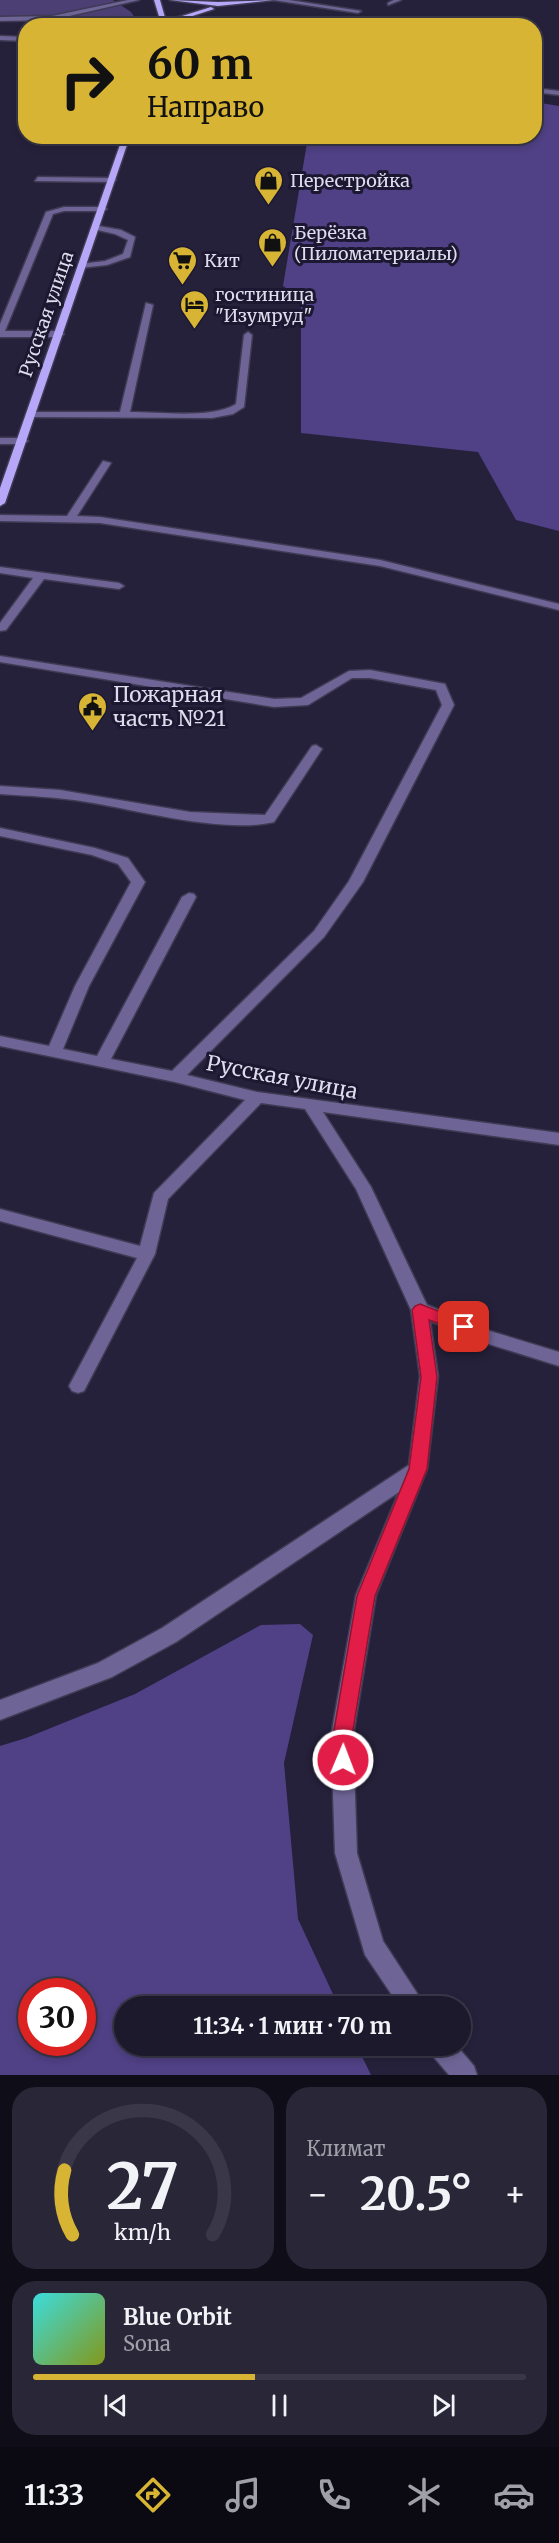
<!DOCTYPE html>
<html lang="ru">
<meta charset="utf-8">
<style>
:root{--surface:#1c192c;--page:#292638;--text:#f1f3f6;--muted:#a0a0a9;--line:#3a3848;--accent:#d7b434}
body{margin:0;font-family:Merriweather,serif;background:var(--page);color:var(--text);height:100vh;display:flex;flex-direction:column;font-size:22px;white-space:nowrap}
*{box-sizing:border-box;margin:0}
p{font-size:20px;color:var(--muted)}
.icon{flex:none;width:33px;height:33px;fill:none;stroke:currentColor;stroke-width:2;stroke-linecap:round;stroke-linejoin:round}
.map{position:relative;height:2075px;overflow:hidden}
.sheet{display:flex;flex-direction:column;gap:12px;padding:12px;background:#0f0e18;flex:1}
.sheet>*{flex:none}
.hud{position:absolute;left:18px;top:18px;width:524px;height:126px;border-radius:24px;box-shadow:0 3px 9px #0003,0 0 0 2px var(--line);background:#d7b434;color:#111;overflow:hidden}
.speed{position:absolute;left:18px;top:1978px;display:flex;gap:12px;font-size:30px;font-weight:700;text-align:center}
.speed>*{display:grid;place-content:center;width:78px;height:78px;border-radius:50%;background:var(--surface);box-shadow:0 3px 9px #0003,0 0 0 2px var(--line);line-height:1}
.speed .limit{border:9px solid #d22;background:#fff;color:#111}
.pin{position:absolute;display:grid;place-items:center;width:51px;height:51px;color:#fff;margin:-26px;border-radius:12px;box-shadow:0 3px 9px #0006}
.me{position:absolute;width:66px;margin:-33px;rotate:1deg;stroke-linejoin:round;filter:drop-shadow(0 0 4px #0008)}
.turn{display:flex;align-items:center;gap:21px;height:126px;padding:0 30px;font-size:27px}
.turn .icon{width:78px;height:78px;stroke-width:2.5}
.turn b{display:block;font-size:42px;line-height:51px}
.big{font-size:45px;font-weight:700;line-height:1.1}
.sheet .card{flex:1;display:flex;flex-direction:column;justify-content:center;gap:9px;min-width:0;padding:0 21px;border-radius:24px;background:var(--page)}
.sheet .dial{align-items:center;gap:0}
.dial svg{height:156px;overflow:visible;fill:none;stroke:var(--line);stroke-width:7;stroke-linecap:round;text-anchor:middle}
.dial text{fill:var(--text);stroke:none}
.song{display:flex;align-items:center;gap:18px}
.cover{width:72px;height:72px;border-radius:9px;background:linear-gradient(135deg,hsl(180 70% 55%),hsl(70 70% 35%))}
.played{height:6px;border-radius:3px;background:linear-gradient(90deg,var(--accent) 45%,var(--line) 45%)}
.keys{display:flex;justify-content:space-around;direction:ltr}
.heat{display:flex;justify-content:space-between;align-items:center;font-size:33px;direction:ltr}
.sheet .tiles{flex:1;display:grid;gap:12px;grid-template-columns:1fr 1fr}
.card:last-child{grid-column:span 2}
.trip{position:absolute;left:114px;top:1996px;width:357px;height:60px;border-radius:30px;background:var(--surface);box-shadow:0 3px 9px #0003,0 0 0 2px var(--line);font-weight:700;line-height:60px;text-align:center}
.tabs{display:flex;height:96px;justify-content:space-around;align-items:center;background:#0b0a12;color:var(--muted)}
.tabs .icon{width:42px;height:42px}
.tabs .selected{color:var(--accent)}
.tabs b{font-size:27px;color:var(--text)}
.map>svg:first-child{display:block}
</style>
<div class="map">
<svg width="559" height="2075" viewBox="0 0 559 2075">
<rect width="100%" height="100%" fill="#26213b"/>
<path fill="#4b3f74" d="M0 0H113L131 12 140 25H56L50 15 0 17Z"/>
<path fill="#504085" fill-rule="evenodd" d="M534 102 559 106V531L516 520 478 452 301 433V298L283 286 308 137 534 136Z
M300 1624 313 1635 284 1763 298 1919 339 2007H124V2046H357L371 2075H0V1746L26 1738 135 1694 261 1625ZM32 1992H82V2043H32Z"/>
<g fill="none" stroke-linecap="round" stroke-linejoin="round">
<defs>
<path id="minor" d="M128 0H139L52 20 0 21V17L52 16Z
M273 0H289L361 11 358 13Z
M394 0H401L388 5V3Z
M0 36 26 37V41L0 40Z
M534 88 559 91V95L534 92Z
M38 177 112 178 116 180 112 182 35 181Z
M64 207H103L107 209 103 211H64L53 214 5 331H60L64 334 60 337H0V324L46 212Z
M93 225 121 230 135 237 130 257 107 265 80 268V264L105 261 123 254 128 240 115 234 93 229Z
M146 303 153 305 130 412C159 412 212 419 236 404L244 335 248 332 252 335 244 407 233 414 212 418 29 417V413L32 412H120Z
M0 438H23L28 441 23 444H0Z
M103 461 111 463 77 516 100 517 380 560 559 604V610L380 566 100 523 0 521V515L67 516Z
M0 567 119 583 124 586 119 589 44 579 6 630 0 631V623L33 578 0 573Z
M0 656 274 699 301 698 349 671 370 670 445 684 454 705 363 882 324 937 187 1075 257 1092 559 1133V1145L323 1112 371 1187 427 1305 490 1331 559 1352V1366L479 1341 430 1321 438 1376 427 1469 376 1595 353 1736 357 1853 383 1941 426 2007H400L365 1955 335 1853 331 1736 356 1595 399 1492 176 1642 112 1677 0 1720V1700L98 1663 162 1628 409 1465 420 1376 411 1310 356 1189 305 1109 261 1103 168 1199 155 1254 84 1391 78 1393 72 1391 69 1386 137 1258 0 1221V1209L140 1246 154 1193 245 1100 175 1082 0 1046V1036L49 1046 75 986 131 882 118 864 92 855 0 836V828L95 848 128 858 145 882 89 986 63 1049 97 1056 182 897 189 893 194 894 196 897 111 1059 172 1071 314 931 349 881 442 705 436 690 370 678H352L308 705 274 707 0 662Z
M316 745 322 749 274 822C225 834 137 810 87 802 58 797 29 796 0 794V786L60 790 190 812 265 815 312 746Z
M429 2046H457L474 2066 477 2075H449L432 2055Z"/>
<path id="major" d="M154 0H160L166 21 211 7 214 9 162 26Z
M170 0 218 2 274 0 218 6Z
M123 136H130L5 503 0 506V488Z"/>
</defs>
<use href="#minor" stroke="#403b54" stroke-width="3"/>
<use href="#major" stroke="#403b54" stroke-width="3"/>
<use href="#minor" fill="#6e6596" fill-rule="evenodd"/>
<use href="#major" fill="#b6a7f8" fill-rule="evenodd"/>
</g>
<path fill="#e11d48" stroke="#92132f" stroke-width="1.5" d="M420 1304 469 1323 472 1327 469 1331 464 1333 429 1320 437 1377 427 1469 375 1596 352 1736 353 1760 350 1766 343 1769 336 1766 333 1760V1736L357 1596 409 1469 421 1377 412 1310 415 1306Z"/>
<defs>
<symbol id="shop-pin" viewBox="-11 -11 22 30"><path d="M0 17L-7.5 6A9.5 9.5 0 1 1 7.5 6Z" fill="#d7b434" stroke="#1d1831"/><path d="M-5-2.5h2.3a2.7 3.5 0 0 1 5.4 0H5L5.5 6h-11ZM-1.5-2.5h3a1.5 2.3 0 0 0-3 0Z" fill="#111"/></symbol>
<symbol id="supermarket-pin" viewBox="-11 -11 22 30"><path d="M0 17L-7.5 6A9.5 9.5 0 1 1 7.5 6Z" fill="#d7b434" stroke="#1d1831"/><path d="M-6-5.5h2.5l.6 2H6L4.5 2H-2.5L-4.4-4H-6ZM-1.5 3.2a1.3 1.3 0 1 0 .1 0ZM3 3.2a1.3 1.3 0 1 0 .1 0Z" fill="#111"/></symbol>
<symbol id="hotel-pin" viewBox="-11 -11 22 30"><path d="M0 17L-7.5 6A9.5 9.5 0 1 1 7.5 6Z" fill="#d7b434" stroke="#1d1831"/><path d="M-6-4.5h1.5V1H6V5H4.5V3h-9V5H-6ZM-4 0a1.8 1.8 0 1 1 3.6 0ZM.5 0V-2.5h3Q6-2.5 6 0Z" fill="#111"/></symbol>
<symbol id="civic-pin" viewBox="-11 -11 22 30"><path d="M0 17L-7.5 6A9.5 9.5 0 1 1 7.5 6Z" fill="#d7b434" stroke="#1d1831"/><path d="M-.6-6.5H3V-4.5H.6V-3L4-1V1h2V6H-6V1h2V-1L-.6-3ZM-1.2 2.5V6h2.4V2.5Z" fill="#111"/></symbol>
</defs>
<g fill-rule="evenodd">
<use href="#shop-pin" x="252" y="164" width="33" height="45"/>
<use href="#shop-pin" x="256" y="226" width="33" height="45"/>
<use href="#supermarket-pin" x="166" y="244" width="33" height="45"/>
<use href="#hotel-pin" x="178" y="288" width="33" height="45"/>
<use href="#civic-pin" x="76" y="690" width="33" height="45"/>
</g>
<g text-anchor="middle" dominant-baseline="central" stroke-width="6" stroke-linejoin="round" paint-order="stroke">
<g font-size="18" fill="#dedced" stroke="#1d1831" text-anchor="start">
<text x="290" y="180">Перестройка</text>
<text x="294" y="232">Берёзка<tspan x="294" dy="21">(Пиломатериалы)</tspan></text>
<text x="204" y="260">Кит</text>
<text x="215" y="294">гостиница<tspan x="215" dy="21">"Изумруд"</tspan></text>
</g>
<g font-size="18" fill="#dedced" stroke="#1d1831">
<text transform="translate(46 314) rotate(-71)">Русская улица</text>
</g>
<g font-size="21" fill="#dedced" stroke="#1d1831" text-anchor="start">
<text x="113" y="694">Пожарная<tspan x="113" dy="24">часть №21</tspan></text>
</g>
<g font-size="21" fill="#dedced" stroke="#1d1831">
<text transform="translate(282 1077) rotate(11)">Русская улица</text>
</g>
</g>
</svg>
<div class="speed"><div class="limit">30</div></div>
<div class="pin" style="left:464px;top:1327px;background:#d93025"><svg class="icon" aria-label="arrive" viewBox="0 0 24 24"><path d="M6 21V4h12l-3 4 3 4H6"/></svg></div>
<svg class="me" style="left:343px;top:1760px" viewBox="-20 -20 40 40"><circle r="17" fill="#e11d48" stroke="#fff" stroke-width="3"/><path d="M0-11L8 9 0 5-8 9z" fill="#fff"/></svg>
<div class="trip">11:34 · 1 мин · 70 m</div>
<div class="hud">
<div class="turn"><svg class="icon" aria-label="right" viewBox="0 0 24 24"><path d="M7 20v-9h11M14 6l5 5-5 5"/></svg><div><b>60 m</b>Направо</div></div>
</div>
</div>
<section class="sheet">
<div class="tiles">
<div class="card dial"><svg viewBox="0 0 100 80">
<path d="M14 69A42 42 0 1 1 86 69"/>
<path d="M14 69A42 42 0 0 1 10 36" stroke="#d7b434"/>
<text x="50" y="56" font-size="32" font-weight="700">27</text>
<text x="50" y="72" font-size="11">km/h</text>
</svg></div>
<div class="card"><p>Климат</p>
<div class="heat"><a>−</a><b class="big">20.5°</b><a>+</a></div>
</div>
<div class="card">
<div class="song"><i class="cover"></i><div><b>Blue Orbit</b><p>Sona</p></div></div>
<div class="played"></div>
<div class="keys"><svg class="icon" aria-label="previous" viewBox="0 0 24 24"><path d="M18 5L8 12l10 7zM5 5v14"/></svg><svg class="icon" aria-label="pause" viewBox="0 0 24 24"><path d="M8 5v14M16 5v14"/></svg><svg class="icon" aria-label="next" viewBox="0 0 24 24"><path d="M6 5l10 7-10 7zM19 5v14"/></svg></div>
</div>
</div>
</section>
<nav class="tabs">
<b>11:33</b>
<svg class="icon selected" aria-label="directions" viewBox="0 0 24 24"><path d="M12 3l9 9-9 9-9-9zM9 14v-3h6M13 9l2 2-2 2"/></svg>
<svg class="icon" aria-label="music" viewBox="0 0 24 24"><path d="M9 18V5l10-2v13"/><circle cx="6" cy="18" r="3"/><circle cx="16" cy="16" r="3"/></svg>
<svg class="icon" aria-label="phone" viewBox="0 0 24 24"><path d="M5 4h4l2 5-3 2q2 4 5 5l2-3 5 2v4C11 20 4 13 5 4z"/></svg>
<svg class="icon" aria-label="climate" viewBox="0 0 24 24"><path d="M12 3v18M4 7l16 10M4 17L20 7"/></svg>
<svg class="icon" aria-label="car" viewBox="0 0 24 24"><path d="M5 17H2v-5l4-1 3-4h7l3 4 3 1v5h-3M9 17h6M6 11h13"/><circle cx="7" cy="17" r="2"/><circle cx="17" cy="17" r="2"/></svg>
</nav>
